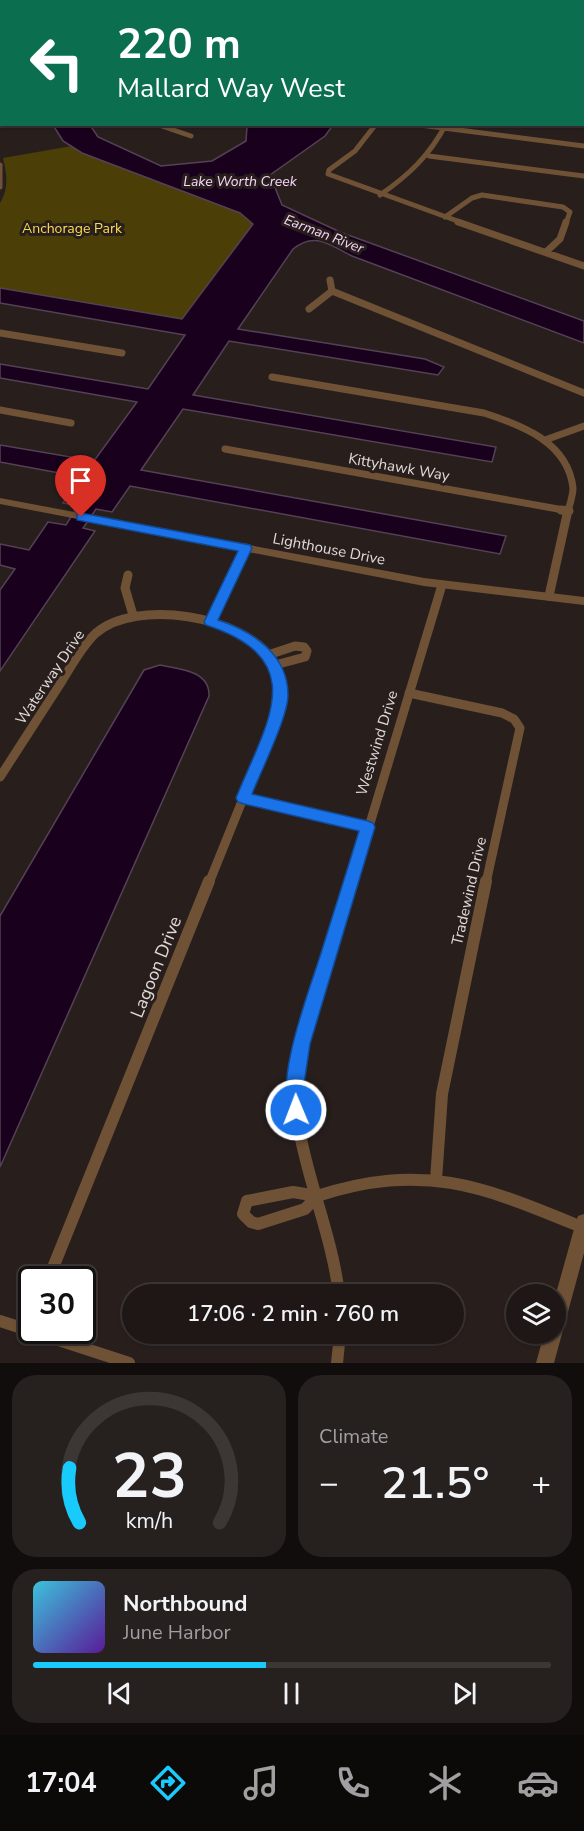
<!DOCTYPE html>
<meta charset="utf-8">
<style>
:root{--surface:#1e1716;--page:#26201f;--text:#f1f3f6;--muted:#a19fa1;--line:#3c3635;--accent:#19cafc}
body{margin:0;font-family:"Nunito Sans",sans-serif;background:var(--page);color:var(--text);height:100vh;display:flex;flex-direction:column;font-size:22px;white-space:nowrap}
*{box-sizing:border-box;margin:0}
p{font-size:20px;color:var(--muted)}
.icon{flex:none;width:33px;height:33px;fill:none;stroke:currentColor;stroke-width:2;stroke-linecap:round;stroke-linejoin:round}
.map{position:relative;height:1363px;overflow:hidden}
.side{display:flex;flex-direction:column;gap:12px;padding:12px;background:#100d0c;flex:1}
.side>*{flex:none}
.guide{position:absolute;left:0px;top:0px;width:585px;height:126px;box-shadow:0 2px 4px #0004,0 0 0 2px var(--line);background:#0b6e4f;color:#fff;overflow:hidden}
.buttons{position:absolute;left:506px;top:1284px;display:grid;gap:12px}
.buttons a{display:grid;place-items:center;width:60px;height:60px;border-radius:50%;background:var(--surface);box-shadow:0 2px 4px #0004,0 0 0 2px var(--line);font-size:30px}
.speed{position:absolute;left:18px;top:1266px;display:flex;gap:12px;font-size:30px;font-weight:700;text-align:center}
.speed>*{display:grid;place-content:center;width:78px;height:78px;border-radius:50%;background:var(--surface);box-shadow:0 2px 4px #0004,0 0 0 2px var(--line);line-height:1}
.speed .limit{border:3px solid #111;border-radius:9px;background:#fff;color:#111}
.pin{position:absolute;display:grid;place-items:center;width:51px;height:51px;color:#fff;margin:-62px -26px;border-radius:50% 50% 50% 0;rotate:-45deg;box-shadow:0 0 6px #0007}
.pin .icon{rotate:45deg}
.me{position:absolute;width:66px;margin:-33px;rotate:359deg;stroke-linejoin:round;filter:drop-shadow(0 0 4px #0008)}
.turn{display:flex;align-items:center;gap:21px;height:126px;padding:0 18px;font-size:27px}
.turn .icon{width:78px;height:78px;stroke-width:2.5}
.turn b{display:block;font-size:42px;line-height:51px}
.big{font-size:45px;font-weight:600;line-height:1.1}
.side .tile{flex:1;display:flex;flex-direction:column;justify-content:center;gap:9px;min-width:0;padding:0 21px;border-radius:24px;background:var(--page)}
.side .dial{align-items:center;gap:0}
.dial svg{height:156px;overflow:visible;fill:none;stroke:var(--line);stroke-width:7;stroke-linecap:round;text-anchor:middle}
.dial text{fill:var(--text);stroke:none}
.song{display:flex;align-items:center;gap:18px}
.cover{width:72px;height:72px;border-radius:9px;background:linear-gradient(135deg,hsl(190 70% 55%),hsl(270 70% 35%))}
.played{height:6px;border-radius:3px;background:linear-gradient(90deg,var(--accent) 45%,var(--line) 45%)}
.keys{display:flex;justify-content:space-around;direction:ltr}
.heat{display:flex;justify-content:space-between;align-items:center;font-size:33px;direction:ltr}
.side .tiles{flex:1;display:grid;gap:12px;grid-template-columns:1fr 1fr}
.tile:last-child{grid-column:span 2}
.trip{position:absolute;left:122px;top:1284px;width:342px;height:60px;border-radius:30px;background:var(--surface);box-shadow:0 2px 4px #0004,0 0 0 2px var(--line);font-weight:600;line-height:60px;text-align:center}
.menu{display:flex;height:96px;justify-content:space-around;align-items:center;background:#0c0909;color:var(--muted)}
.menu .icon{width:42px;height:42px}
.menu .on{color:var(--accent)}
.menu b{font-size:27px;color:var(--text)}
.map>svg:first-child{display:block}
</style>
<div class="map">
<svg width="584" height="1363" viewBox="0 0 584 1363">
<rect width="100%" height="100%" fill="#281f1d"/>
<path fill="#4b3f07" d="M72 146 82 153 240 213 253 223 183 319 0 288V203C9 188 7 175 3 158Z"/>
<path fill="#19001c" stroke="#554155" stroke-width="1.5" d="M53 125H90L98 137 161 166 212 161 246 141 247 127 224 125H333L325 136 270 175 282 205 340 232 584 321V343L352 256C330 245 315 231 293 249L238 329 425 359 444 367 438 375 229 341 193 395 496 447 492 462 183 409 141 470 506 536 500 554 130 486 112 512 96 509 83 528 95 531 0 671V590L15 569 0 565V544L29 550 48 522 66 525 78 506 63 503 81 477 0 462V445L94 461 137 402 0 378V364L148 389 185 335 0 303V288L182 319 253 224 240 213 82 153 63 141Z
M160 665C178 669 210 670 209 696L0 1167V916L144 670Z"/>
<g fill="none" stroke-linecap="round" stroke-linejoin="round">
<path stroke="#6f5236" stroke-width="5" d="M133 2 135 0
M461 2 497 0
M156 124 191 136
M376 124 355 151 329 170 328 174 463 223
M412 124 584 146
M429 156 584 176
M0 165V187
M380 195C409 175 430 155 446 124
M445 217 472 198 482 195 563 207 570 212 566 223"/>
<path stroke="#6f5236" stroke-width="7" d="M458 222 584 266
M546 252 560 239 566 222
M330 280 332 291 584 393
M309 309 332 291
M0 333 122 353
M272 377 484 413C521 425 568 442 573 488 573 495 570 504 568 511
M0 410 71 423
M545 440 584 426
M225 449 569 511"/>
<path stroke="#6f5236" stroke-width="9" d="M561 510 569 511
M128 575 125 588 133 615
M549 596 568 510
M210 622 246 548
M268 655 295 646 304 647 307 651 305 657 275 665
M409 693 502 713 514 719 520 728 486 883
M0 777C21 745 41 713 62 681 72 665 82 646 96 633 137 598 242 616 272 659 283 676 281 694 278 712L209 883
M244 798 368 827
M352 883 442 585"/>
<path stroke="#6f5236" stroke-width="12" d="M436 1180 442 1094 486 881
M293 1192 317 1196 305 1209 258 1224 251 1222 243 1214 247 1201Z
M317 1196C426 1161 484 1187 584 1228
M48 1280 209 881
M339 1294C332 1237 309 1185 299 1129 295 1106 296 1083 298 1060L352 881
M0 1321 129 1363
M337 1363 340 1334"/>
<path fill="#6f5236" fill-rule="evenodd" d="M0 498 424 578 584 597V605L424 586 0 504Z
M584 1214V1253L554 1363H536L544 1334H555V1297L576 1222 578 1216Z"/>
<path fill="#9c6c3f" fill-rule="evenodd" d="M28 0 43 2H29Z
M59 0 75 2H60Z"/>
</g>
<path fill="#1a73e8" stroke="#114b97" stroke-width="1.5" d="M81 513 250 545 252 548 218 620C252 631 288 654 288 695 288 717 261 771 252 794L368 821 373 823 375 827 310 1044 304 1084 305 1110 303 1116 296 1118 290 1116C274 1079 310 989 322 950 334 911 347 871 359 831L244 804 238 802 236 798C266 723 313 660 206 625L204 622 238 551 77 520V514Z"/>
<g text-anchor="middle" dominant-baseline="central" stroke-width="6" stroke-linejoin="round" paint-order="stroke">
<g font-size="14" font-style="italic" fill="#f9d6fb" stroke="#281f1d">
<text x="240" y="181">Lake Worth Creek</text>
<text transform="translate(324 234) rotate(21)">Earman River</text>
</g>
<g font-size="14" fill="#fadb50" stroke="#281f1d">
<text x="72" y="228">Anchorage Park</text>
</g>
<g font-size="15" fill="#e1dad9" stroke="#281f1d">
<text transform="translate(399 467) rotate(10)">Kittyhawk Way</text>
<text transform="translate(329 549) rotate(11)">Lighthouse Drive</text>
<text transform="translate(50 677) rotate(-56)">Waterway Drive</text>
<text transform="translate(377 743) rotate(-73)">Westwind Drive</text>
<text transform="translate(469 891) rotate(-77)">Tradewind Drive</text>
</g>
<g font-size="18" fill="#e1dad9" stroke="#281f1d">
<text transform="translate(156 967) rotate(-68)">Lagoon Drive</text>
</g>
</g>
</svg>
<div class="buttons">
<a><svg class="icon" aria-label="layers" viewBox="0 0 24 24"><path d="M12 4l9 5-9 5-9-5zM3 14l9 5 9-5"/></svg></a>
</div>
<div class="speed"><div class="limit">30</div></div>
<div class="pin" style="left:81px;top:517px;background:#d93025"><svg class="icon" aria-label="arrive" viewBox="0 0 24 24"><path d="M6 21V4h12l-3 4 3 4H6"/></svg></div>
<svg class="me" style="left:296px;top:1110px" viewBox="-20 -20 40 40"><circle r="17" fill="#1a73e8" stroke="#fff" stroke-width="3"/><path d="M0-11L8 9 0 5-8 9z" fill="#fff"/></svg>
<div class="trip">17:06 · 2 min · 760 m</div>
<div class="guide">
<div class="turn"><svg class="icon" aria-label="left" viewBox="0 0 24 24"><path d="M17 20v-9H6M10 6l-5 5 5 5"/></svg><div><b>220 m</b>Mallard Way West</div></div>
</div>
</div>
<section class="side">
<div class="tiles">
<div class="tile dial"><svg viewBox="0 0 100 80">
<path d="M14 69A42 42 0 1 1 86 69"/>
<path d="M14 69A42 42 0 0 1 9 41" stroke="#19cafc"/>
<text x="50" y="56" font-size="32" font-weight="700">23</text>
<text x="50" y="72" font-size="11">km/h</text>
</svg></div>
<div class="tile"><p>Climate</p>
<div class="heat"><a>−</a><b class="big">21.5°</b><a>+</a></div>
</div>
<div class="tile">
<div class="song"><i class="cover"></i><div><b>Northbound</b><p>June Harbor</p></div></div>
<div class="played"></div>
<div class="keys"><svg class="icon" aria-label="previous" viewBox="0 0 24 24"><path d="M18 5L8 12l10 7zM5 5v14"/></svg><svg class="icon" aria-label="pause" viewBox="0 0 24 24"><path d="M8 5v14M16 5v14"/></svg><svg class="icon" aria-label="next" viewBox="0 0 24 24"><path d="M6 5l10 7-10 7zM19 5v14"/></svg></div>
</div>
</div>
</section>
<nav class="menu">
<b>17:04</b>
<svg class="icon on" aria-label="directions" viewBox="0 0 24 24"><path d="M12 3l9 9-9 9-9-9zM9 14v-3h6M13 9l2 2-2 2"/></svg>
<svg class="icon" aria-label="music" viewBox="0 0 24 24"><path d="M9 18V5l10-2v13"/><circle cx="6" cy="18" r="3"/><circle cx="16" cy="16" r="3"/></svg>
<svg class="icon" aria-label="phone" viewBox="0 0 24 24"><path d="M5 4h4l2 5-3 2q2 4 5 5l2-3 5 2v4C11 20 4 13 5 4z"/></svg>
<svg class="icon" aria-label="climate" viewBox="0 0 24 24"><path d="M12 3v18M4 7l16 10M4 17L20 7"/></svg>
<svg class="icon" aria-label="car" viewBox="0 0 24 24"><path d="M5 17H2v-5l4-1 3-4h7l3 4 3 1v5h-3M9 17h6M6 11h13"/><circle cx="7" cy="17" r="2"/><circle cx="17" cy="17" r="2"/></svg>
</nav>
